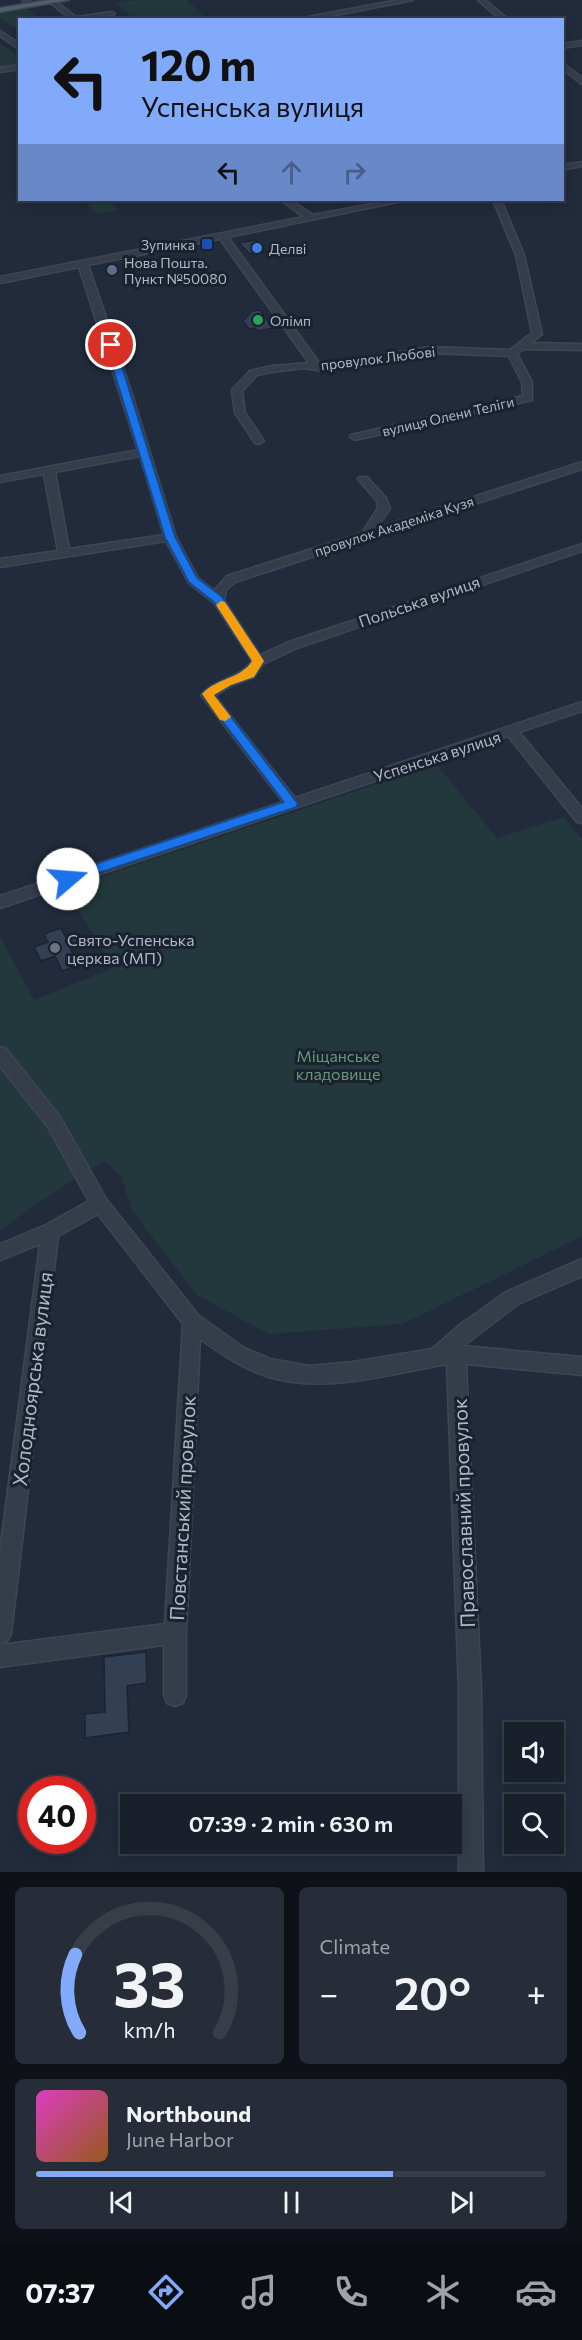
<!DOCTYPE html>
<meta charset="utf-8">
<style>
:root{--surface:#19202c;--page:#262d38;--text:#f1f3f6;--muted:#9fa3a9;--line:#373e48;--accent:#82aafa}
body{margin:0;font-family:Commissioner,sans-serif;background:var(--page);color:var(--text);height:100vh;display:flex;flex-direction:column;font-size:22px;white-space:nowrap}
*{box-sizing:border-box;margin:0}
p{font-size:20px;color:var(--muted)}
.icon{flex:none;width:33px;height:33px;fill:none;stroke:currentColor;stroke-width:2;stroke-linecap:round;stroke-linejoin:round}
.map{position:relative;height:1872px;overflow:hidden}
.panel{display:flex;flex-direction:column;gap:15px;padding:15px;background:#0e1218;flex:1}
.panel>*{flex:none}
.hud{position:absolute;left:18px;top:18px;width:546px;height:183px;border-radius:0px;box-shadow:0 3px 15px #0003,0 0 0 2px var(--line);background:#82aafa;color:#111;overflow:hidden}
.buttons{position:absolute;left:504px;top:1722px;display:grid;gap:12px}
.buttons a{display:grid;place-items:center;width:60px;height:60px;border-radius:0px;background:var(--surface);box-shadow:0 3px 15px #0003,0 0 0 2px var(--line);font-size:30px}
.speed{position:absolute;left:18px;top:1776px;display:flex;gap:12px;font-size:30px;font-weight:700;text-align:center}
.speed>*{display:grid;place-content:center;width:78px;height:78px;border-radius:50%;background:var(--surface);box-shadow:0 3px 15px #0003,0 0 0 2px var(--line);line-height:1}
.speed .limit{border:9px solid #d22;background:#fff;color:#111}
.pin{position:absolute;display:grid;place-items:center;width:51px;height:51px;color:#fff;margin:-26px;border:3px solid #fff;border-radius:50%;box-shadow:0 2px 6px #0007}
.me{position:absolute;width:66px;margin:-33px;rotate:72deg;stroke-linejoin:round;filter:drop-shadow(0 0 4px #0008)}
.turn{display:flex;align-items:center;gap:21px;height:126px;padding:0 24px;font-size:27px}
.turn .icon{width:78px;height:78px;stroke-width:2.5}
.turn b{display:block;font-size:42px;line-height:51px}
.lanes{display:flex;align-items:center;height:57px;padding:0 24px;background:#0003;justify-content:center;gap:30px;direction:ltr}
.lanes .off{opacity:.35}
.big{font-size:45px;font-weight:600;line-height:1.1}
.panel .widget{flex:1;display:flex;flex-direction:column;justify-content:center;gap:9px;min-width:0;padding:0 21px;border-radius:9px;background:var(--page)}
.panel .dial{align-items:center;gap:0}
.dial svg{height:156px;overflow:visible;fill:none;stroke:var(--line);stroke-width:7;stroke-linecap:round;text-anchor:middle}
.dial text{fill:var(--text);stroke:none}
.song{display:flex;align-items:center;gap:18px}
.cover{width:72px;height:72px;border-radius:9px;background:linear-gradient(135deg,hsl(310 70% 55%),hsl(30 70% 35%))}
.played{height:6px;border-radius:3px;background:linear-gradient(90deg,var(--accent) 70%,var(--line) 70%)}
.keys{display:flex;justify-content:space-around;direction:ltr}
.heat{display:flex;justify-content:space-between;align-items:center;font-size:33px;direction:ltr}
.panel .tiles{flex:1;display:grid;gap:15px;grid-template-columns:1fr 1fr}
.widget:last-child{grid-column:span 2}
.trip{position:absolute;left:120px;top:1794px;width:342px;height:60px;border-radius:0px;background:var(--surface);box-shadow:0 3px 15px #0003,0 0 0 2px var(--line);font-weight:600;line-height:60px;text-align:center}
.dock{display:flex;height:96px;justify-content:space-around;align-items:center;background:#0a0d12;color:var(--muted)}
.dock .icon{width:42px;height:42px}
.dock .active{color:var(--accent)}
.dock b{font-size:27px;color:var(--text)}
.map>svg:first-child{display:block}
</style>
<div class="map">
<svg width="582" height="1872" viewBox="0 0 582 1872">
<rect width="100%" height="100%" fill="#212b3b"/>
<path fill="#23383c" d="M137 0H186L208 19H133L116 3Z
M26 9 40 19 20 20 19 26 12 27 0 18V14Z
M0 43 19 57V66L0 69Z
M83 200H108L118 210 97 214Z
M436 764 497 838 564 817 582 839V1236L403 1324 269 1334 197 1295 132 1211 121 1176 104 1161 34 1205 0 1231V937L34 1000 113 968 66 889Z"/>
<path fill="#333f52" stroke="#1c2432" stroke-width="1.5" d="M255 240 266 251 250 254 239 243Z
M260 310 273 328 258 331 255 328 249 329 243 321 252 311Z
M61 928 65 936 77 932 83 945 71 950 79 965 62 971 55 956 41 961 34 947 48 942 44 934Z
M146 1652 147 1683 127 1686 129 1732 85 1738V1714L105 1712 104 1657Z"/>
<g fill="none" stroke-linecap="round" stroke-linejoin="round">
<defs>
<path id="minor" d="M22 0H29L33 5 28 6Z
M398 0H413L310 20H292Z
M478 0H485L509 20H501Z
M51 1H55L76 17 112 12 115 14 87 20H71L51 3Z
M0 31 20 44V50L0 36Z
M582 41V45L562 48V44Z
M562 63 582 78V84L562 69Z
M20 65V69L0 72V68Z
M582 162V166L562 170V165Z
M281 200H290L313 215 393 200H407L228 237 320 364 431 347 510 350 532 333 516 255 493 200H501L524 255 542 334 531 343 582 344V350L523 349 517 354 532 382V400L355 440 350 437 351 435 523 396 522 382 509 356 431 353 324 371 304 368 272 372 257 375 242 391 245 413 264 441 259 444 255 443 235 413 232 390 250 371 272 366 309 363 220 239 88 265 132 394 176 537 198 578 214 591 227 576 362 533 378 508 377 501 358 479 359 477H367L386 498 390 508 377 528 582 462V469L235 582 226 590 224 600 260 655 289 642 582 544V551L297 648 263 664 254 677 232 685 215 696 295 798 582 702V711L519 732 582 808V823L577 822 508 736 0 908V896L283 802 201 695C215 678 240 679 252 661L214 603 189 583 166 541 0 567V559L58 551 44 474 0 482V476L138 450 79 267 0 283V277L304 217ZM140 456 164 535 69 549 55 472Z
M0 1047 6 1049 60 1117 106 1199 199 1316 244 1348 270 1359 309 1366 353 1362 432 1349 461 1324 506 1292 582 1259V1276L518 1304 463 1346 582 1357V1375L466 1364 481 1690 483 1872H459V1690L447 1364C390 1374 326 1394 269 1377 243 1369 222 1354 200 1339L186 1633V1695L183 1703 175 1706 167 1703 164 1695V1645L0 1667V1645L165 1624 183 1324 98 1214 58 1236 11 1634 7 1641 0 1645V1552L40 1244 0 1260V1244L44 1226 89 1201 48 1127 0 1066Z"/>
<path id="major" d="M49 0H69L0 12V8Z"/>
</defs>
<use href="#minor" stroke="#3e4654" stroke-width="3"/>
<use href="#major" stroke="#3e4654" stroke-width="3"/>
<use href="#minor" fill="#353d4b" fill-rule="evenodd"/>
<use href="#major" fill="#535c6b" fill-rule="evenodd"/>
</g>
<path fill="#1a73e8" stroke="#114b97" stroke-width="1.5" d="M111 342 115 345 175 537 197 578 222 597 264 661 254 677 231 685 214 695 298 804 296 807 68 883 63 882 62 879 63 875 284 802 202 694C216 678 241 679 252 661L214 602 189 582 165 537 106 345Z"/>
<path fill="#f59e0b" d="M221 601 225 602 264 661 254 677 231 685 214 695 231 717 225 721 220 720 202 694C216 678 241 679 252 661L216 605Z"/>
<rect fill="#1a4fb4" stroke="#1a2230" stroke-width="2" x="201" y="238" width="12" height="12" rx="3"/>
<circle fill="#3f7fe0" stroke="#1a2230" stroke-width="2" cx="257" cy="248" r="6"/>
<circle fill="#5c6f8a" stroke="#1a2230" stroke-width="2" cx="112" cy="270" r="6"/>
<circle fill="#2e9e5b" stroke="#1a2230" stroke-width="2" cx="258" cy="320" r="6"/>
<circle fill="#6b7280" stroke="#1a2230" stroke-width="2" cx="55" cy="948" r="6"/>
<g text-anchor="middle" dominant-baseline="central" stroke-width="6" stroke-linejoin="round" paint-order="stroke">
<g font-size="14" fill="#b0b8c7" stroke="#1a2230" text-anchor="start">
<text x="195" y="244" text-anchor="end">Зупинка</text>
<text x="269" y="248">Делві</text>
<text x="124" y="262">Нова Пошта.<tspan x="124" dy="16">Пункт №50080</tspan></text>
<text x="270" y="320">Олімп</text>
</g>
<g font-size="14" fill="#b0b8c7" stroke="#1a2230">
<text transform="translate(378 358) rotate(-7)">провулок Любові</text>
<text transform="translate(448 416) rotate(-13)">вулиця Олени Теліги</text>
<text transform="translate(394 526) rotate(-18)">провулок Академіка Кузя</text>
</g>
<g font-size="16" fill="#b0b8c7" stroke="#1a2230">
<text transform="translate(419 601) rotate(-19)">Польська вулиця</text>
<text transform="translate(437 756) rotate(-18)">Успенська вулиця</text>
</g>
<g font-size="16" fill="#b0b8c7" stroke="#1a2230" text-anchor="start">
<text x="67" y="939">Свято-Успенська<tspan x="67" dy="18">церква (МП)</tspan></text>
</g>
<g font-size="16" fill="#679875" stroke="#1a2230">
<text x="338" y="1055">Міщанське<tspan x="338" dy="18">кладовище</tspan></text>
</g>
<g font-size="20" fill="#b0b8c7" stroke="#1a2230">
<text transform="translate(32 1379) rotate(-83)">Холодноярська вулиця</text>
<text transform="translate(182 1508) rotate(-87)">Повстанський провулок</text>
<text transform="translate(463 1513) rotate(-92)">Православний провулок</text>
</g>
</g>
</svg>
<div class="buttons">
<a><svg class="icon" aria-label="sound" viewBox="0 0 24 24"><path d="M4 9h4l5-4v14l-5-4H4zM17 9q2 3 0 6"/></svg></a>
<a><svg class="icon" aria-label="search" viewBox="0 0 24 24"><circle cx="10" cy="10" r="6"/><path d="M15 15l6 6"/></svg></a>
</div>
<div class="speed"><div class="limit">40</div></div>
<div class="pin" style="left:111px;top:345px;background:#d93025"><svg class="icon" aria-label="arrive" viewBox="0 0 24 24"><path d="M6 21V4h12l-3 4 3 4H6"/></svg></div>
<svg class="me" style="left:68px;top:879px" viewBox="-20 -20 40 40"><circle r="19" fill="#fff"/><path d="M0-13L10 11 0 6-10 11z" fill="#1a73e8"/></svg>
<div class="trip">07:39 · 2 min · 630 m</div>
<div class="hud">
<div class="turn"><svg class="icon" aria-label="left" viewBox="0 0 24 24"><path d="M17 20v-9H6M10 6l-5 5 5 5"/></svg><div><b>120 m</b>Успенська вулиця</div></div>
<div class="lanes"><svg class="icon" aria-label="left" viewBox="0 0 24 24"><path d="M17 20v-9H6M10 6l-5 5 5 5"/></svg><svg class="icon off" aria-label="ahead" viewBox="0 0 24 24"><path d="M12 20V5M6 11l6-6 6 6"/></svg><svg class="icon off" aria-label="right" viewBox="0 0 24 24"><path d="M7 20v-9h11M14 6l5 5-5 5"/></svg></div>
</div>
</div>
<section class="panel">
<div class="tiles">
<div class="widget dial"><svg viewBox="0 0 100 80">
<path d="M14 69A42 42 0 1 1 86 69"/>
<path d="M14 69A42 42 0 0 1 12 29" stroke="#82aafa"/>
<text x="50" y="56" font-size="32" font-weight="700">33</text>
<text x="50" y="72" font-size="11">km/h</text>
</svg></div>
<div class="widget"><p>Climate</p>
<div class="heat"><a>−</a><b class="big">20°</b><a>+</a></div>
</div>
<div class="widget">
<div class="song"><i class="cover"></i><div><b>Northbound</b><p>June Harbor</p></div></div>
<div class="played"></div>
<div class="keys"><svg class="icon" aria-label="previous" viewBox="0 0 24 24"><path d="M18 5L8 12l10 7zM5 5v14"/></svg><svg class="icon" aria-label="pause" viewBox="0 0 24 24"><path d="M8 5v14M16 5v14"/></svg><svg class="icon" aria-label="next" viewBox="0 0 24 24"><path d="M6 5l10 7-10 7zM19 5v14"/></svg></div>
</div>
</div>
</section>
<nav class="dock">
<b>07:37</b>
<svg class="icon active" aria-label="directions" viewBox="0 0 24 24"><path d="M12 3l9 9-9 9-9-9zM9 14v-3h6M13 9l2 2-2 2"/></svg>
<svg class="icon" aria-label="music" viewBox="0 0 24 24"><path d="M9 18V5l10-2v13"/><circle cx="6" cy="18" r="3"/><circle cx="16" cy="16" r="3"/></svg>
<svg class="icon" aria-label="phone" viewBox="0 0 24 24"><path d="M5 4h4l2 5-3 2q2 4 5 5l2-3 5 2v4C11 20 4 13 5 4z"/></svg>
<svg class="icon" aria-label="climate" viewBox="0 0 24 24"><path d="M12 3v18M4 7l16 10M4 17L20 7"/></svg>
<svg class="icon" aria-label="car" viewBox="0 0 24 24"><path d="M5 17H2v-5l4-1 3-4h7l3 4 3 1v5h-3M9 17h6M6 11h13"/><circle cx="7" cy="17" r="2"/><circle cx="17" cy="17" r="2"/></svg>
</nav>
